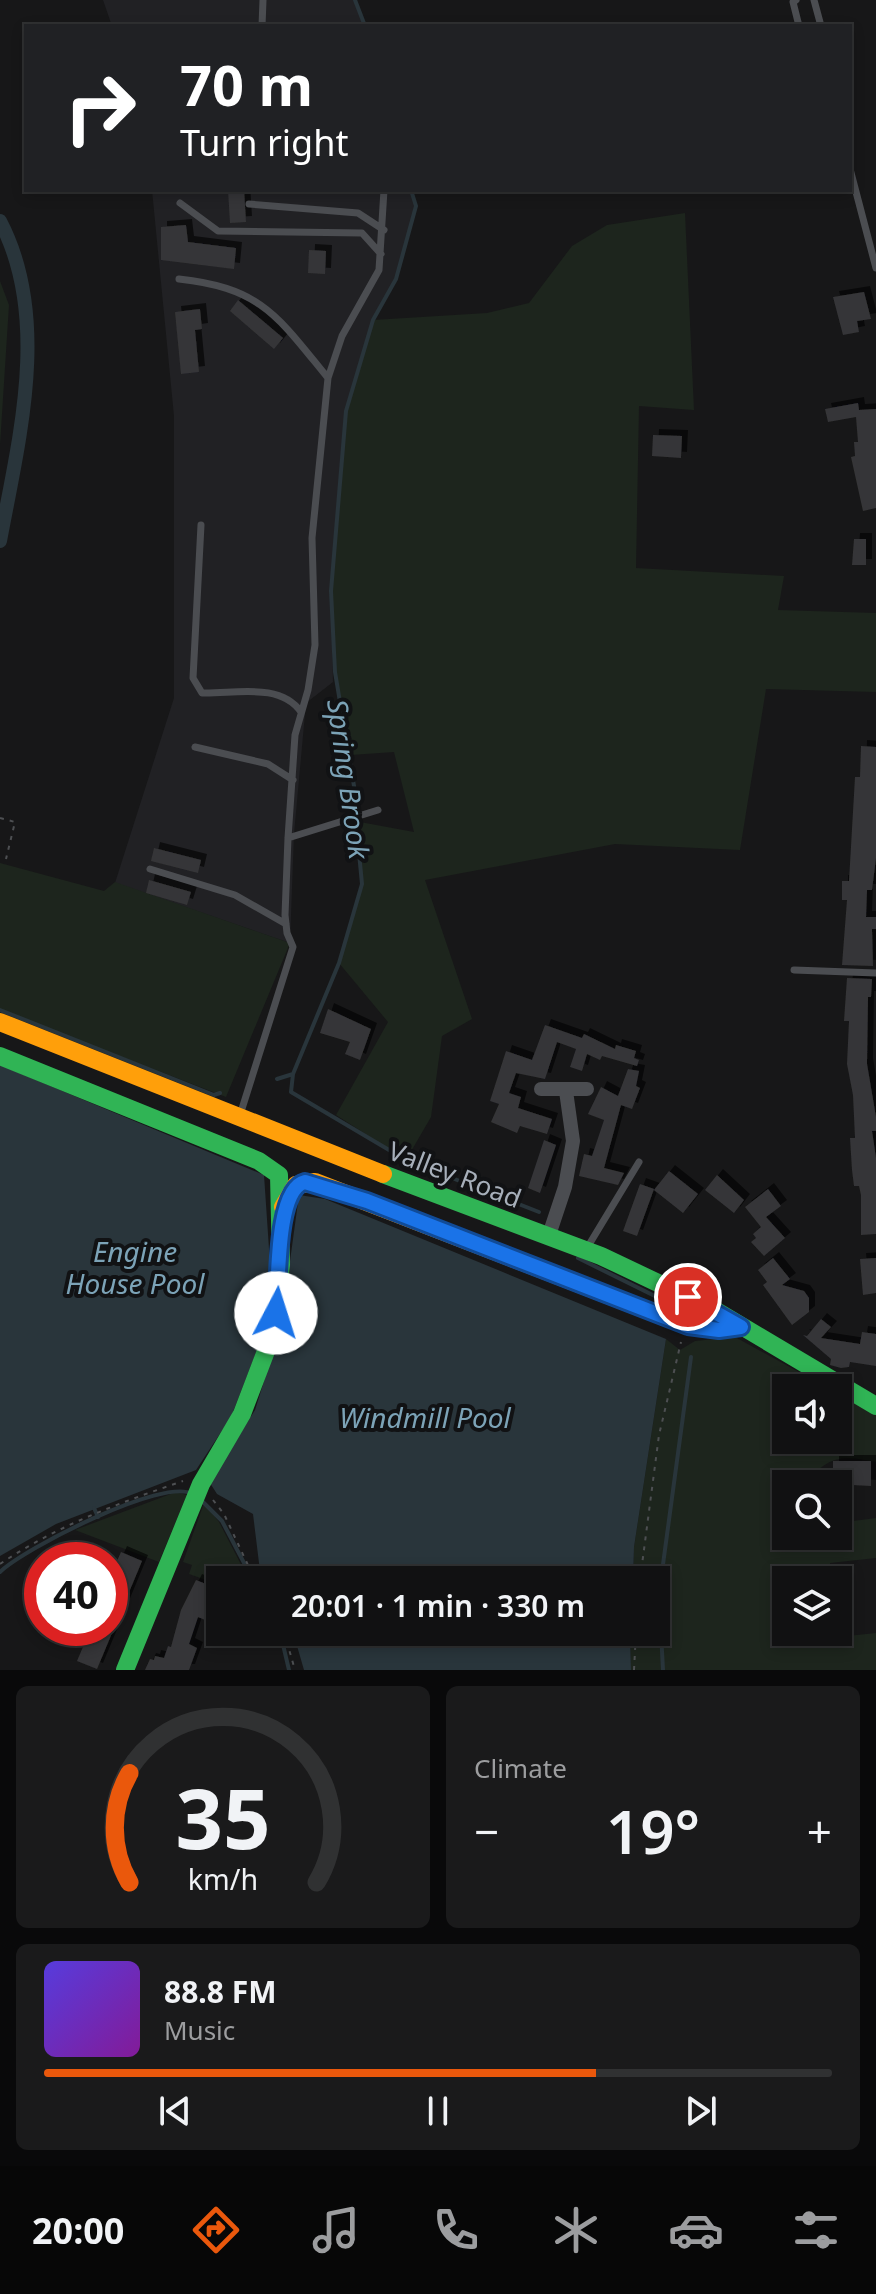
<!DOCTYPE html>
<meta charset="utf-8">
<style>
:root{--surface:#111112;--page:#1a1a1b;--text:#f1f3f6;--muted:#9c9d9f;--line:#303132;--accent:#ea580c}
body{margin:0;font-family:"Noto Sans",sans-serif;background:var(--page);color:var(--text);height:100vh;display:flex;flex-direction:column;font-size:30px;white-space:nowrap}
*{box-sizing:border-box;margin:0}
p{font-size:26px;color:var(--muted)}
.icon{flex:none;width:44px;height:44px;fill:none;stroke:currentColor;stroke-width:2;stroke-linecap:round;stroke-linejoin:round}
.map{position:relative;height:1670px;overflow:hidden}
.side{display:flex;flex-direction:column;gap:16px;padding:16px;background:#09090a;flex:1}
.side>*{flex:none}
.banner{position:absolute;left:24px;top:24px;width:828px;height:168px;border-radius:0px;box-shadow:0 4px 12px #0003,0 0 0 2px var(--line);background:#202124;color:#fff;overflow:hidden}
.tools{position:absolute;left:772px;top:1374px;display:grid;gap:16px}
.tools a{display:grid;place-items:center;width:80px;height:80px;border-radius:0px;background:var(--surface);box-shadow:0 4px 12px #0003,0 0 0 2px var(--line);font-size:40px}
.speed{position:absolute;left:24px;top:1542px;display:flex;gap:16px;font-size:40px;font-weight:700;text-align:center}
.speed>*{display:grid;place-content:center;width:104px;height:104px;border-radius:50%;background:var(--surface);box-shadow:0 4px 12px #0003,0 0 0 2px var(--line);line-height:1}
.speed .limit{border:12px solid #d22;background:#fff;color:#111}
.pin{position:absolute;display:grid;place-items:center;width:68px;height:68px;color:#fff;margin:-34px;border:4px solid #fff;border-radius:50%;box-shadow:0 2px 8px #0007}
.me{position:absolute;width:88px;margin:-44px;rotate:5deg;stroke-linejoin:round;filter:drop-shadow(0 0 6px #0008)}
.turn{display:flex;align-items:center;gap:28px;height:168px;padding:0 24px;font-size:36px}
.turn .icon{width:104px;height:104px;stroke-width:2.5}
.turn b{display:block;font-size:56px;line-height:68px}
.big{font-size:60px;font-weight:600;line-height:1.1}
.side .card{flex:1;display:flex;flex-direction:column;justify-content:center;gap:12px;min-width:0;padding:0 28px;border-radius:12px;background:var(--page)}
.side .dial{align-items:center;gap:0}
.dial svg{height:208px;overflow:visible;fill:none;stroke:var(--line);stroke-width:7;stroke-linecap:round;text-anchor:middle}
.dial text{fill:var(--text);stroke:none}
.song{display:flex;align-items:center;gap:24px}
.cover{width:96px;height:96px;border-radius:12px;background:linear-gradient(135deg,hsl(250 70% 55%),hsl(290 70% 35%))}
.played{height:8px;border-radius:4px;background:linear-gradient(90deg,var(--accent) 70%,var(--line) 70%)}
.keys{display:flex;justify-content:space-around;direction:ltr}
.heat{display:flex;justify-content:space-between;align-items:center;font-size:44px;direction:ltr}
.side .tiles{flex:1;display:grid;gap:16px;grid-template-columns:1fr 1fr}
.card:last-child{grid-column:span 2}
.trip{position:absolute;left:206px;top:1566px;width:464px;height:80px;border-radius:0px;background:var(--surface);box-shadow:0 4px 12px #0003,0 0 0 2px var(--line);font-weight:600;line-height:80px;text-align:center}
.menu{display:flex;height:128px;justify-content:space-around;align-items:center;background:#070707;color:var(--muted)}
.menu .icon{width:56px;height:56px}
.menu .active{color:var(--accent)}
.menu b{font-size:36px;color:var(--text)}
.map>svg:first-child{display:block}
</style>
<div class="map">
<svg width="876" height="1670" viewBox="0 0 876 1670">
<defs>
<filter id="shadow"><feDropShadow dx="6" dy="-6" stdDeviation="0" flood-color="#0009"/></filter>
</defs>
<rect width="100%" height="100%" fill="#171718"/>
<path fill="#212124" d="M103 0H355L365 26H112Z
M152 190H411L416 206 396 279 373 320 338 521 331 591 333 682 306 703 294 834 290 943 115 883 174 698V416Z"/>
<path fill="#1d251d" d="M685 213 694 410 639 406 636 568 784 576 778 610 876 613V692L766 689 740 850 615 844 425 880 472 1019 442 1036 431 1117 406 1160 336 1115 388 1022 339 963 362 884 357 832 360 822 414 832 394 752 351 755 335 672 331 591 346 411 373 320 487 313 529 303 572 246 607 225Z
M0 281 9 305 0 445Z
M0 863 104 891 115 882 290 943 226 1097 0 1010Z
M735 1337 828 1388H786V1440H838V1393L876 1415V1462C843 1455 827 1455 806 1484H786V1536H838V1523L876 1518V1558L830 1563 831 1580H786V1632H837L838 1637 876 1633V1670H631L630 1632H656V1580H633L634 1547 666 1339 680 1350 695 1341Z
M176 1492 187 1495 159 1562 75 1530Z
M204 1503 219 1522 249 1580H220V1585L189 1574 192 1565 183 1562Z"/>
<path fill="#29353b" d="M0 1065 264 1175 271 1278 259 1345 231 1417 196 1470 56 1524 0 1556Z
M299 1195 325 1199 666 1339 634 1547 633 1580H265L260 1571 253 1514 217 1494 210 1483 255 1410 281 1327Z
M293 1632H630L631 1670H304Z"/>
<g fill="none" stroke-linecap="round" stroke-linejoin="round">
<path stroke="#29353b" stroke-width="4" d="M355 0 365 26
M411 190 416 206 396 279 373 320 346 411 331 591 335 672 360 822 357 832 362 884 339 963 293 1074 291 1092 406 1160 539 1212
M0 1010 214 1095 220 1093
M277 1079 293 1074
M578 1258 677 1307
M200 1499 222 1521 253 1580
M94 1508 98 1517
M0 1572C25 1548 164 1477 192 1494
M280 1632 289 1670
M663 1670 659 1594 691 1357"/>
<path stroke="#29353b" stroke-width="14" d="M0 221C51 318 19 439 0 541"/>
</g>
<path fill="#353537" filter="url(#shadow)" d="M228 190H244L246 222 230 223Z
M186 225 188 242 236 248 234 269 161 260V227Z
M309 250 326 251 325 274 308 273Z
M864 292 871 319 857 321 859 332 843 335 833 297Z
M238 300 283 338 274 349 230 311Z
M200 309 202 329 195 330 199 372 181 374 175 312Z
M858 403 859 410 876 409V508L863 511 851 457 855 456 854 442H858L856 417 828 422 825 409Z
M653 435 682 436 681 458 652 456Z
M854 539H866V565H852Z
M861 746 876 747V858L872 890H867L866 917H876V929H872L873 966 842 965 847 900H842V881H849L855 777H860Z
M154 848 201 860 198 873 151 861Z
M149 880 191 892 187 905 146 893Z
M847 978 872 979 871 997H868L867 1064 876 1117V1131H872L876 1158V1234L861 1235V1195L859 1186H854L852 1170 850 1138H855L853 1095 847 1064 849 1021H844Z
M328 1009 371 1029 360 1060 345 1054 350 1042 320 1033Z
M545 1025 582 1038 584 1034 615 1049 616 1045 636 1051 634 1058 639 1060 637 1066 602 1056 600 1060 587 1054 582 1071 570 1067 576 1049 557 1042 545 1079 516 1073 509 1093 521 1097 518 1108 552 1119 547 1134 520 1126 517 1133 491 1122 499 1104 490 1101 506 1051 532 1060Z
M628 1069 639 1071 636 1086 640 1088 632 1109 621 1105 604 1168 624 1173 618 1185 579 1176 584 1154 592 1156 604 1120 588 1114 601 1087 618 1096Z
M544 1140 556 1145 540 1193 528 1188Z
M669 1171 698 1194 683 1213 654 1190Z
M717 1175 744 1200 734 1213 705 1190Z
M640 1184 654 1189 637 1236 623 1231Z
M768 1189 781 1206 766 1217 785 1238 764 1256 751 1242 756 1238 753 1234 761 1227 745 1207Z
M773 1258 790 1279 782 1285 804 1291 809 1298V1312L792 1325 763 1285 767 1282 758 1270Z
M876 1258V1293L863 1295 860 1259Z
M821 1319 831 1327 821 1338 860 1344 862 1332 876 1334V1366L850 1362 849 1367 841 1368 830 1365 831 1359 803 1335 807 1336Z
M833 1461H871V1486L833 1484Z
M121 1552 142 1561 97 1669 77 1661 91 1628H110V1577Z
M196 1580 211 1586 205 1599 218 1604 210 1622 198 1617 189 1644 197 1648 189 1670H145L150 1659 154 1660 155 1656 164 1658 168 1646 171 1647 181 1610Z"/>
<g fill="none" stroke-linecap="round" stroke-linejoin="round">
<path stroke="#4d4f52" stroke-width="2" stroke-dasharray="4 6" stroke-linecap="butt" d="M0 818 15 822 6 859
M213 1500 224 1514 255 1580
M0 1564C56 1526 119 1503 183 1481
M640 1580 659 1435 681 1342
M284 1632 295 1670
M634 1670 636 1632"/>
<path stroke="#4b4d51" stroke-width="7" d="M796 0 793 2 799 26
M814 0 821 26
M262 26 263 0
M850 169 876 268
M180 203 218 231 362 233 381 254
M249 204 358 213 384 230
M179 279C262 288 278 317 328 378L312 538 315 645 308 690 295 735 288 838 285 915 287 933 293 947 240 1115
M328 378 342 336 379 270 384 190
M201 525 193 678 202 693C235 694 280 682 301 712
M195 747 268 764 293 780
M288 838 378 810
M150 869 235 895 286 924
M794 970 876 973
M587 1248 639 1162"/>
<path stroke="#4b4d51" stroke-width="14" d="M541 1089H587
M549 1235 565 1187 573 1141 566 1091"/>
<path stroke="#30b455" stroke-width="18" d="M0 1056 259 1161 279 1175 281 1265 271 1338 242 1414 201 1484 125 1670
M383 1174 601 1256 713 1309 876 1406"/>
<path stroke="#ff9f0a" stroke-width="18" d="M0 1022 383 1174
M283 1207 296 1185 315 1182 688 1326 719 1330 741 1327"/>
</g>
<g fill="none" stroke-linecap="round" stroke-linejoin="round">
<defs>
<path id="route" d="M276 1313C279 1285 275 1189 305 1182L367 1201 688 1326 719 1330 741 1327 688 1297"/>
</defs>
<use href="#route" stroke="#114b97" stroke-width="20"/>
<use href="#route" stroke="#1a73e8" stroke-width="14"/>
</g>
<g text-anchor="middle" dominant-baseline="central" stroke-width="8" stroke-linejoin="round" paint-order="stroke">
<g font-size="26" fill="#a7afba" stroke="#111214">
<text transform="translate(455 1174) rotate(21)">Valley Road</text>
</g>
<g font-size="28" font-style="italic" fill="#7ca3b7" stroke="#111214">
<text transform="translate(349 779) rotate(82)">Spring Brook</text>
<text x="135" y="1251">Engine<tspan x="135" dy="32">House Pool</tspan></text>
<text x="425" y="1417">Windmill Pool</text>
</g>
</g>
</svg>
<div class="tools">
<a><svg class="icon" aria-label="sound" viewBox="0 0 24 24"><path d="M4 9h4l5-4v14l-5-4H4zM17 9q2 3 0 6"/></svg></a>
<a><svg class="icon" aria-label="search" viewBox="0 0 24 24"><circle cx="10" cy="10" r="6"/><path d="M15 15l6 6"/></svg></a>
<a><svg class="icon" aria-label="layers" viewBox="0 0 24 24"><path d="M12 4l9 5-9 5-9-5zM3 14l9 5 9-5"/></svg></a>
</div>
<div class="speed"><div class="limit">40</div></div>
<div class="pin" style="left:688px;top:1297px;background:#d93025"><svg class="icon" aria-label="arrive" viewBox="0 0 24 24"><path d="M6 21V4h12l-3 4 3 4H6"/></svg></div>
<svg class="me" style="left:276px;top:1313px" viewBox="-20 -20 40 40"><circle r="19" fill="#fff"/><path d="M0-13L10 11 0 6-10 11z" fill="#1a73e8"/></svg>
<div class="trip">20:01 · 1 min · 330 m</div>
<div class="banner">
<div class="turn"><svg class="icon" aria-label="right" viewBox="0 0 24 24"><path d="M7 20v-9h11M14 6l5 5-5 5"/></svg><div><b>70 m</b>Turn right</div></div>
</div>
</div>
<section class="side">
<div class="tiles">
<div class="card dial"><svg viewBox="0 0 100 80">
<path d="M14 69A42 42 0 1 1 86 69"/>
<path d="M14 69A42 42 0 0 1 14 27" stroke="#ea580c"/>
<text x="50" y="56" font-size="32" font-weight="700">35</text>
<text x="50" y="72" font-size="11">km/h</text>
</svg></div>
<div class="card"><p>Climate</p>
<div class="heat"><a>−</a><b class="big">19°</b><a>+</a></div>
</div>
<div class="card">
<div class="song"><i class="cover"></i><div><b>88.8 FM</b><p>Music</p></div></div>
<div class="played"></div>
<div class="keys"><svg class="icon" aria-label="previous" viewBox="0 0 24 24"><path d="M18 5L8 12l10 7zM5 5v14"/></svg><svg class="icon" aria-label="pause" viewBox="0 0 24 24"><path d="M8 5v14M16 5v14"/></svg><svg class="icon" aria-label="next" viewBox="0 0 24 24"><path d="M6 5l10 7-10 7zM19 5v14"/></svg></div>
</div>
</div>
</section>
<nav class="menu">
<b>20:00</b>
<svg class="icon active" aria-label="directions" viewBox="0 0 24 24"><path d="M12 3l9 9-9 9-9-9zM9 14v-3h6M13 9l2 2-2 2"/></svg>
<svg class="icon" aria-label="music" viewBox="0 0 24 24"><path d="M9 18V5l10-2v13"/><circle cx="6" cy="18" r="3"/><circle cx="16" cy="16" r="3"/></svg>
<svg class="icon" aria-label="phone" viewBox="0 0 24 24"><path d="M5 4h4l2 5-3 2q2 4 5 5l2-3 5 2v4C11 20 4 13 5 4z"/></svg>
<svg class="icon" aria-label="climate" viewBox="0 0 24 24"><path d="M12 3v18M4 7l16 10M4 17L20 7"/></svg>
<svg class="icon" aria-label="car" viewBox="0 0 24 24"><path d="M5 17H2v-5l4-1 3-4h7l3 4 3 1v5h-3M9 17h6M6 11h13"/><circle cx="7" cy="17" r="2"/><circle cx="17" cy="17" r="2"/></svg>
<svg class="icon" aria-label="filters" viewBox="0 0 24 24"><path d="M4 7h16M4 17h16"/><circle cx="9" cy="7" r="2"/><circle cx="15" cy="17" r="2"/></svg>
</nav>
